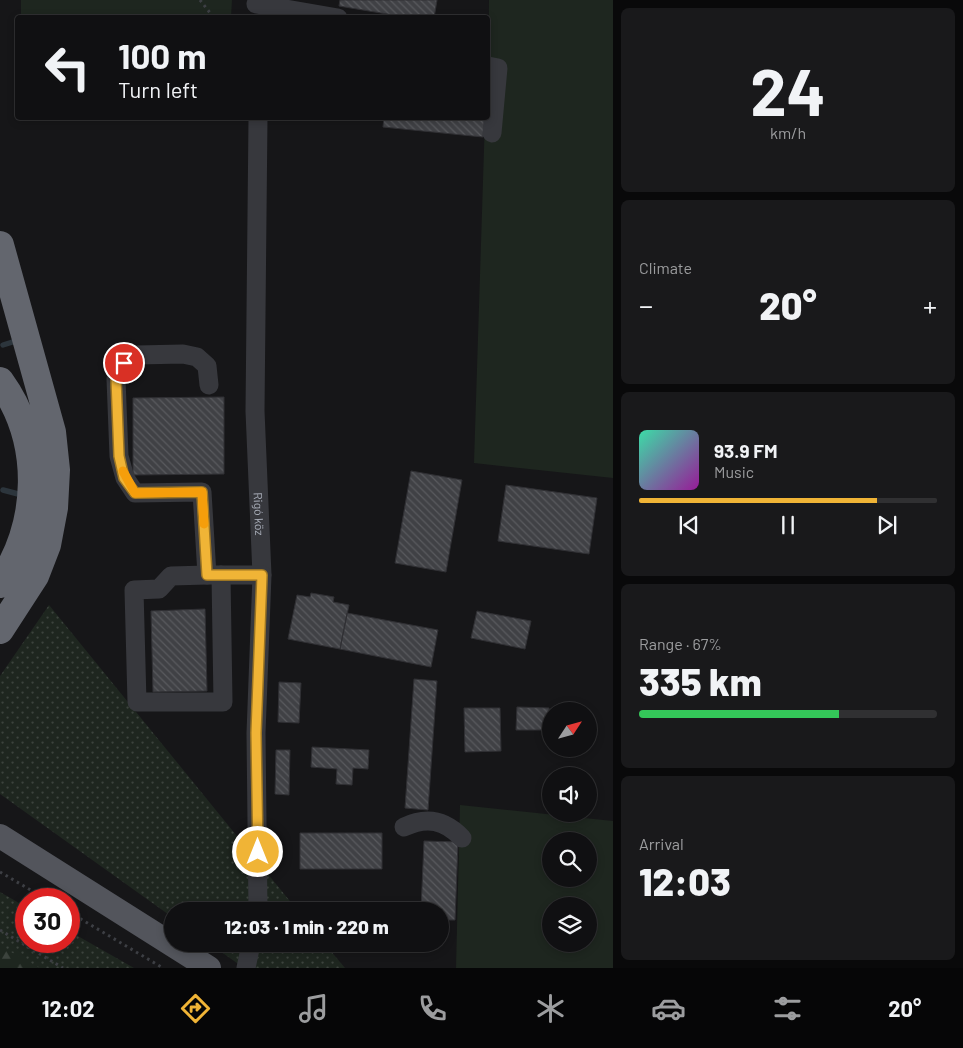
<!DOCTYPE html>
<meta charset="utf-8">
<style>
:root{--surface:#101012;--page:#19191b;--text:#f1f3f6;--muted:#9c9d9f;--line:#303032;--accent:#f0b436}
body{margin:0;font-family:Barlow,sans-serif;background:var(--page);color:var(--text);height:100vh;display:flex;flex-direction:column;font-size:19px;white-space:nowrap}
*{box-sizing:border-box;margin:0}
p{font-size:16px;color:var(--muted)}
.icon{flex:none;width:28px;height:28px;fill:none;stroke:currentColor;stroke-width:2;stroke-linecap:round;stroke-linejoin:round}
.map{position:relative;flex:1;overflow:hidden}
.side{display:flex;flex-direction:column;gap:8px;padding:8px;background:#09090a;width:350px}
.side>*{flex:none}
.guide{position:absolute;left:15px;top:15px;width:475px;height:105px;border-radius:5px;box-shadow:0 2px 8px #0003,0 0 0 1px var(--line);background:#101012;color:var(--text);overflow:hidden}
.needle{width:32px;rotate:54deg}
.fabs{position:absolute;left:542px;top:702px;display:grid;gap:10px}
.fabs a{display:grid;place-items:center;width:55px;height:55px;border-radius:50%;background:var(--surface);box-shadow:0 2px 8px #0003,0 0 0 1px var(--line);font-size:25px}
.speed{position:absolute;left:15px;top:888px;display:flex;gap:10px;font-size:25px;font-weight:700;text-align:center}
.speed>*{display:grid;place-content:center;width:65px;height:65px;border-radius:50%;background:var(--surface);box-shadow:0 2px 8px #0003,0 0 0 1px var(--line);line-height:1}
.speed .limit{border:8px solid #d22;background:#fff;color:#111}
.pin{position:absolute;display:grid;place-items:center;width:42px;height:42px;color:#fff;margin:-21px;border:2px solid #fff;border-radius:50%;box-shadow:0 1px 5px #0007}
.me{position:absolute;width:55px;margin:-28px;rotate:0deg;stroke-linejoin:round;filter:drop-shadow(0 0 4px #0008)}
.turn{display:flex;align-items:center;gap:18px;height:105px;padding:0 20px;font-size:22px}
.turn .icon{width:65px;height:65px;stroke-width:2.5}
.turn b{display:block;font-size:35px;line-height:42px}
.big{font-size:38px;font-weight:800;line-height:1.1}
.side .tile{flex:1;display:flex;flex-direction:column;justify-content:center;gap:8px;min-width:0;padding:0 18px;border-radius:8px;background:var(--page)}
.side .dial{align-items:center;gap:0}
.dial b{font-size:65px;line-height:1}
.song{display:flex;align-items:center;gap:15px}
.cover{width:60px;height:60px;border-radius:8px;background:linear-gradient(135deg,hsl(160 70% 55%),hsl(300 70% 35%))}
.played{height:5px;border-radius:2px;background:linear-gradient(90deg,var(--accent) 80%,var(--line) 80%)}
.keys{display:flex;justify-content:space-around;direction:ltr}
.heat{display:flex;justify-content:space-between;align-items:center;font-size:28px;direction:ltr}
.charge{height:8px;border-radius:4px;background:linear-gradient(90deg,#34c759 67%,var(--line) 0)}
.trip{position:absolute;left:164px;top:902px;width:285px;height:50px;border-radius:25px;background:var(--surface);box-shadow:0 2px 8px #0003,0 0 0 1px var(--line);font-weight:800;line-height:50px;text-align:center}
.tab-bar{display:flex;height:80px;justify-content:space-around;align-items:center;background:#060607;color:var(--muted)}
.tab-bar .icon{width:35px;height:35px}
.tab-bar .current{color:var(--accent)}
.tab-bar b{font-size:22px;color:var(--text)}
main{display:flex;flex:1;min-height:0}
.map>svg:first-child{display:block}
</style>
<main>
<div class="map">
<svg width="613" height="968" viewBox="0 0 613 968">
<defs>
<pattern id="grass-dots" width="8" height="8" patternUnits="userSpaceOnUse" patternTransform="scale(1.25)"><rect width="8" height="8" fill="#1e261f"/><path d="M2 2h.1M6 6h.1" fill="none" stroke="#3c433d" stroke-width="1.8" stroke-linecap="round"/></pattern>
<pattern id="forest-firs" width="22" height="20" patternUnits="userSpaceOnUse" patternTransform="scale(1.25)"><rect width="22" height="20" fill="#1e261f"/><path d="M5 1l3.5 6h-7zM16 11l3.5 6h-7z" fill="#3c433d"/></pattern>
<pattern id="building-back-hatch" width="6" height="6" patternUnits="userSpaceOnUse" patternTransform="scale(1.25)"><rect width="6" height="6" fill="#404145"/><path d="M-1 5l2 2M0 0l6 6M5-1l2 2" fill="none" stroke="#595a5e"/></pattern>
</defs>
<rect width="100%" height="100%" fill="#161618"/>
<path fill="url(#grass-dots)" d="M49 605 298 911H172V917L0 794V676Z
M0 892 26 907V941H69V931L134 968H0Z
M210 944H325L345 968H244Z"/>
<path fill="url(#forest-firs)" d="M0 946 40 968H0Z"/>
<path fill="#1e261f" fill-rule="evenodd" d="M21 0H232L231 17H21Z
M489 0H613V478L474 463 485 118H488Z
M460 805 613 821V968H456ZM551 841H589V879H551ZM551 906H589V944H551Z"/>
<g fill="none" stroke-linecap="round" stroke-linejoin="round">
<path stroke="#2c353c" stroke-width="5.5" d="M3 345 19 340
M3 490 22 495"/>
</g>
<path fill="url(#building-back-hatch)" stroke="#303034" d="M340 0H437L434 18H411L339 6Z
M384 118H485L483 137 383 127Z
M224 397V474L133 475V398Z
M411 471 462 480 446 572 395 563Z
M506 485 597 498 589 554 498 541Z
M311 593 334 597 333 602 349 605 340 649 288 639 297 595 310 597Z
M205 609 207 691 153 692 151 611Z
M477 611 531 621 525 649 471 638Z
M347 613 438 630 431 667 340 649Z
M414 679 437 681 428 810 405 808Z
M279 682 301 683 299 723 278 722Z
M517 707 549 708V730H516Z
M464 708H500L501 751 465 752Z
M312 747 369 750 368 769 353 768 352 785 336 784 337 769 311 767Z
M276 750H290L289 795 275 794Z
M300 833H382V869H300Z
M424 841 458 842 455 920H440V911H421Z"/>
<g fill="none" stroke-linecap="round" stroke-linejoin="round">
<path stroke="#3d3f44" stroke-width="3" stroke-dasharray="2.5 4" stroke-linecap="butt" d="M200 0 214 18
M0 872 46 899
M69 912 163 968
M0 930 63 968"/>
<g stroke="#37383d" stroke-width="19">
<path d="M256 4 338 18"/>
<path d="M488 66 498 68 492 133"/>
<path id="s1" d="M258 118 255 411 262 575 256 733 258 911"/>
<path d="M209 385 207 366 197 357 183 354 137 355 124 363 116 379 119 456 125 478 135 493 202 492 207 575H262"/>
<path d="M207 575 171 576 159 589 134 590 137 702H223L221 575"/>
<path d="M404 827C427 816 445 820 462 838"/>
<path d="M246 968 251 944"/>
</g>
<path stroke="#53555c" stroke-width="24" d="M0 836 209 968"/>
<path stroke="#63666e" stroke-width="28" d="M0 245 52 432 56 470 54 508 47 545 35 576 0 630
M0 381C44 442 41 523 0 584"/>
</g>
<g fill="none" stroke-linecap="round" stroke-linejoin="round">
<defs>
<path id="route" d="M124 363 116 379 119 456 124 478 135 493 202 492 207 575H262L256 733 258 852"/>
</defs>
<use href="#route" stroke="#9c7523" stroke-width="12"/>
<use href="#route" stroke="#f0b436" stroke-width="9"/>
<path stroke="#f59e0b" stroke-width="9" d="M123 471 135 493 202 492 204 524"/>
</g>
<g text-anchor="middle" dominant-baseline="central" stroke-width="5" stroke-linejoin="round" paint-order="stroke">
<g font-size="12" fill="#a8adb8" stroke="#111113">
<text stroke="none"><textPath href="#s1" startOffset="396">Rigó köz</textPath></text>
</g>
</g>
</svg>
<div class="fabs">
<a><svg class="needle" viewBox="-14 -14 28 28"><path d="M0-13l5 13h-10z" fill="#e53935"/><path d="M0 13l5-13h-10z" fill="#9c9d9f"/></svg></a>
<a><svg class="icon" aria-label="sound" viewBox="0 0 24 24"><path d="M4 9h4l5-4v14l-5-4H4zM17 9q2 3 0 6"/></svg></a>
<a><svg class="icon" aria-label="search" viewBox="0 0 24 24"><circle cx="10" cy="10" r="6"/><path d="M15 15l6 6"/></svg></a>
<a><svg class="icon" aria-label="layers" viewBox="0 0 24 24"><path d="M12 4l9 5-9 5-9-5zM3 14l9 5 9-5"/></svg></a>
</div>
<div class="speed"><div class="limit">30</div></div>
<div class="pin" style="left:124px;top:363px;background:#d93025"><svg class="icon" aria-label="arrive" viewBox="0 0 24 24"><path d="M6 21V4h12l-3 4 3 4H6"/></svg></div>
<svg class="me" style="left:258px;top:852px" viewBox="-20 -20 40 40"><circle r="17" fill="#f0b436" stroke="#fff" stroke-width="3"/><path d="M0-11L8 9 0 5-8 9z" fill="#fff"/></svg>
<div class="trip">12:03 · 1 min · 220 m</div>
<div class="guide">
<div class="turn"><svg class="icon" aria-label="left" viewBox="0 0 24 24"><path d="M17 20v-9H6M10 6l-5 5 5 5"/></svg><div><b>100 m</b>Turn left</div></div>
</div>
</div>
<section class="side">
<div class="tile dial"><b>24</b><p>km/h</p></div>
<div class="tile"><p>Climate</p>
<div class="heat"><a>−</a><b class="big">20°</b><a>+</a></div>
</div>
<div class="tile">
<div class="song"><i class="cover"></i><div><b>93.9 FM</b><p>Music</p></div></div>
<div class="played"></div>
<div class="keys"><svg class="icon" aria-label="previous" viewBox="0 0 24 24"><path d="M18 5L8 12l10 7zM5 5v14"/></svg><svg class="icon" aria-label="pause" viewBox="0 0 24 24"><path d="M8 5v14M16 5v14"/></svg><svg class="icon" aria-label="next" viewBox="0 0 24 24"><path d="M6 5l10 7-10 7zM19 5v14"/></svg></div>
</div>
<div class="tile"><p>Range · 67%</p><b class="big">335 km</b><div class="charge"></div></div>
<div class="tile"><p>Arrival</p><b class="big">12:03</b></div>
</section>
</main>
<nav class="tab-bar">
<b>12:02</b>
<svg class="icon current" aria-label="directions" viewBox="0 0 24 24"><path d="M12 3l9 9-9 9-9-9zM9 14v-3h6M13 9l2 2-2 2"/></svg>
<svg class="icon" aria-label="music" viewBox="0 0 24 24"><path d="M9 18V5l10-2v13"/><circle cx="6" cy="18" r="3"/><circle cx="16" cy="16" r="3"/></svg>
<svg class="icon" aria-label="phone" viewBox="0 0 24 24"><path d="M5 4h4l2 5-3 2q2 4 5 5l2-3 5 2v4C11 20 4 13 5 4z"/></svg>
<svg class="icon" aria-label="climate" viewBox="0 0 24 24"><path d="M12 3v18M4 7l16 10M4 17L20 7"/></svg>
<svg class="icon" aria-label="car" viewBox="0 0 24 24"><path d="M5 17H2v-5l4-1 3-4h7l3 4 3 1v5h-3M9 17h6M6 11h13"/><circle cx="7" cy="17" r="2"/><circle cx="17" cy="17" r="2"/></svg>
<svg class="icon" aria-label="filters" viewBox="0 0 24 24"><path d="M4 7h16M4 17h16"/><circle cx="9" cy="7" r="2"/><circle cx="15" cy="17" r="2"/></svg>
<b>20°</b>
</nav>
